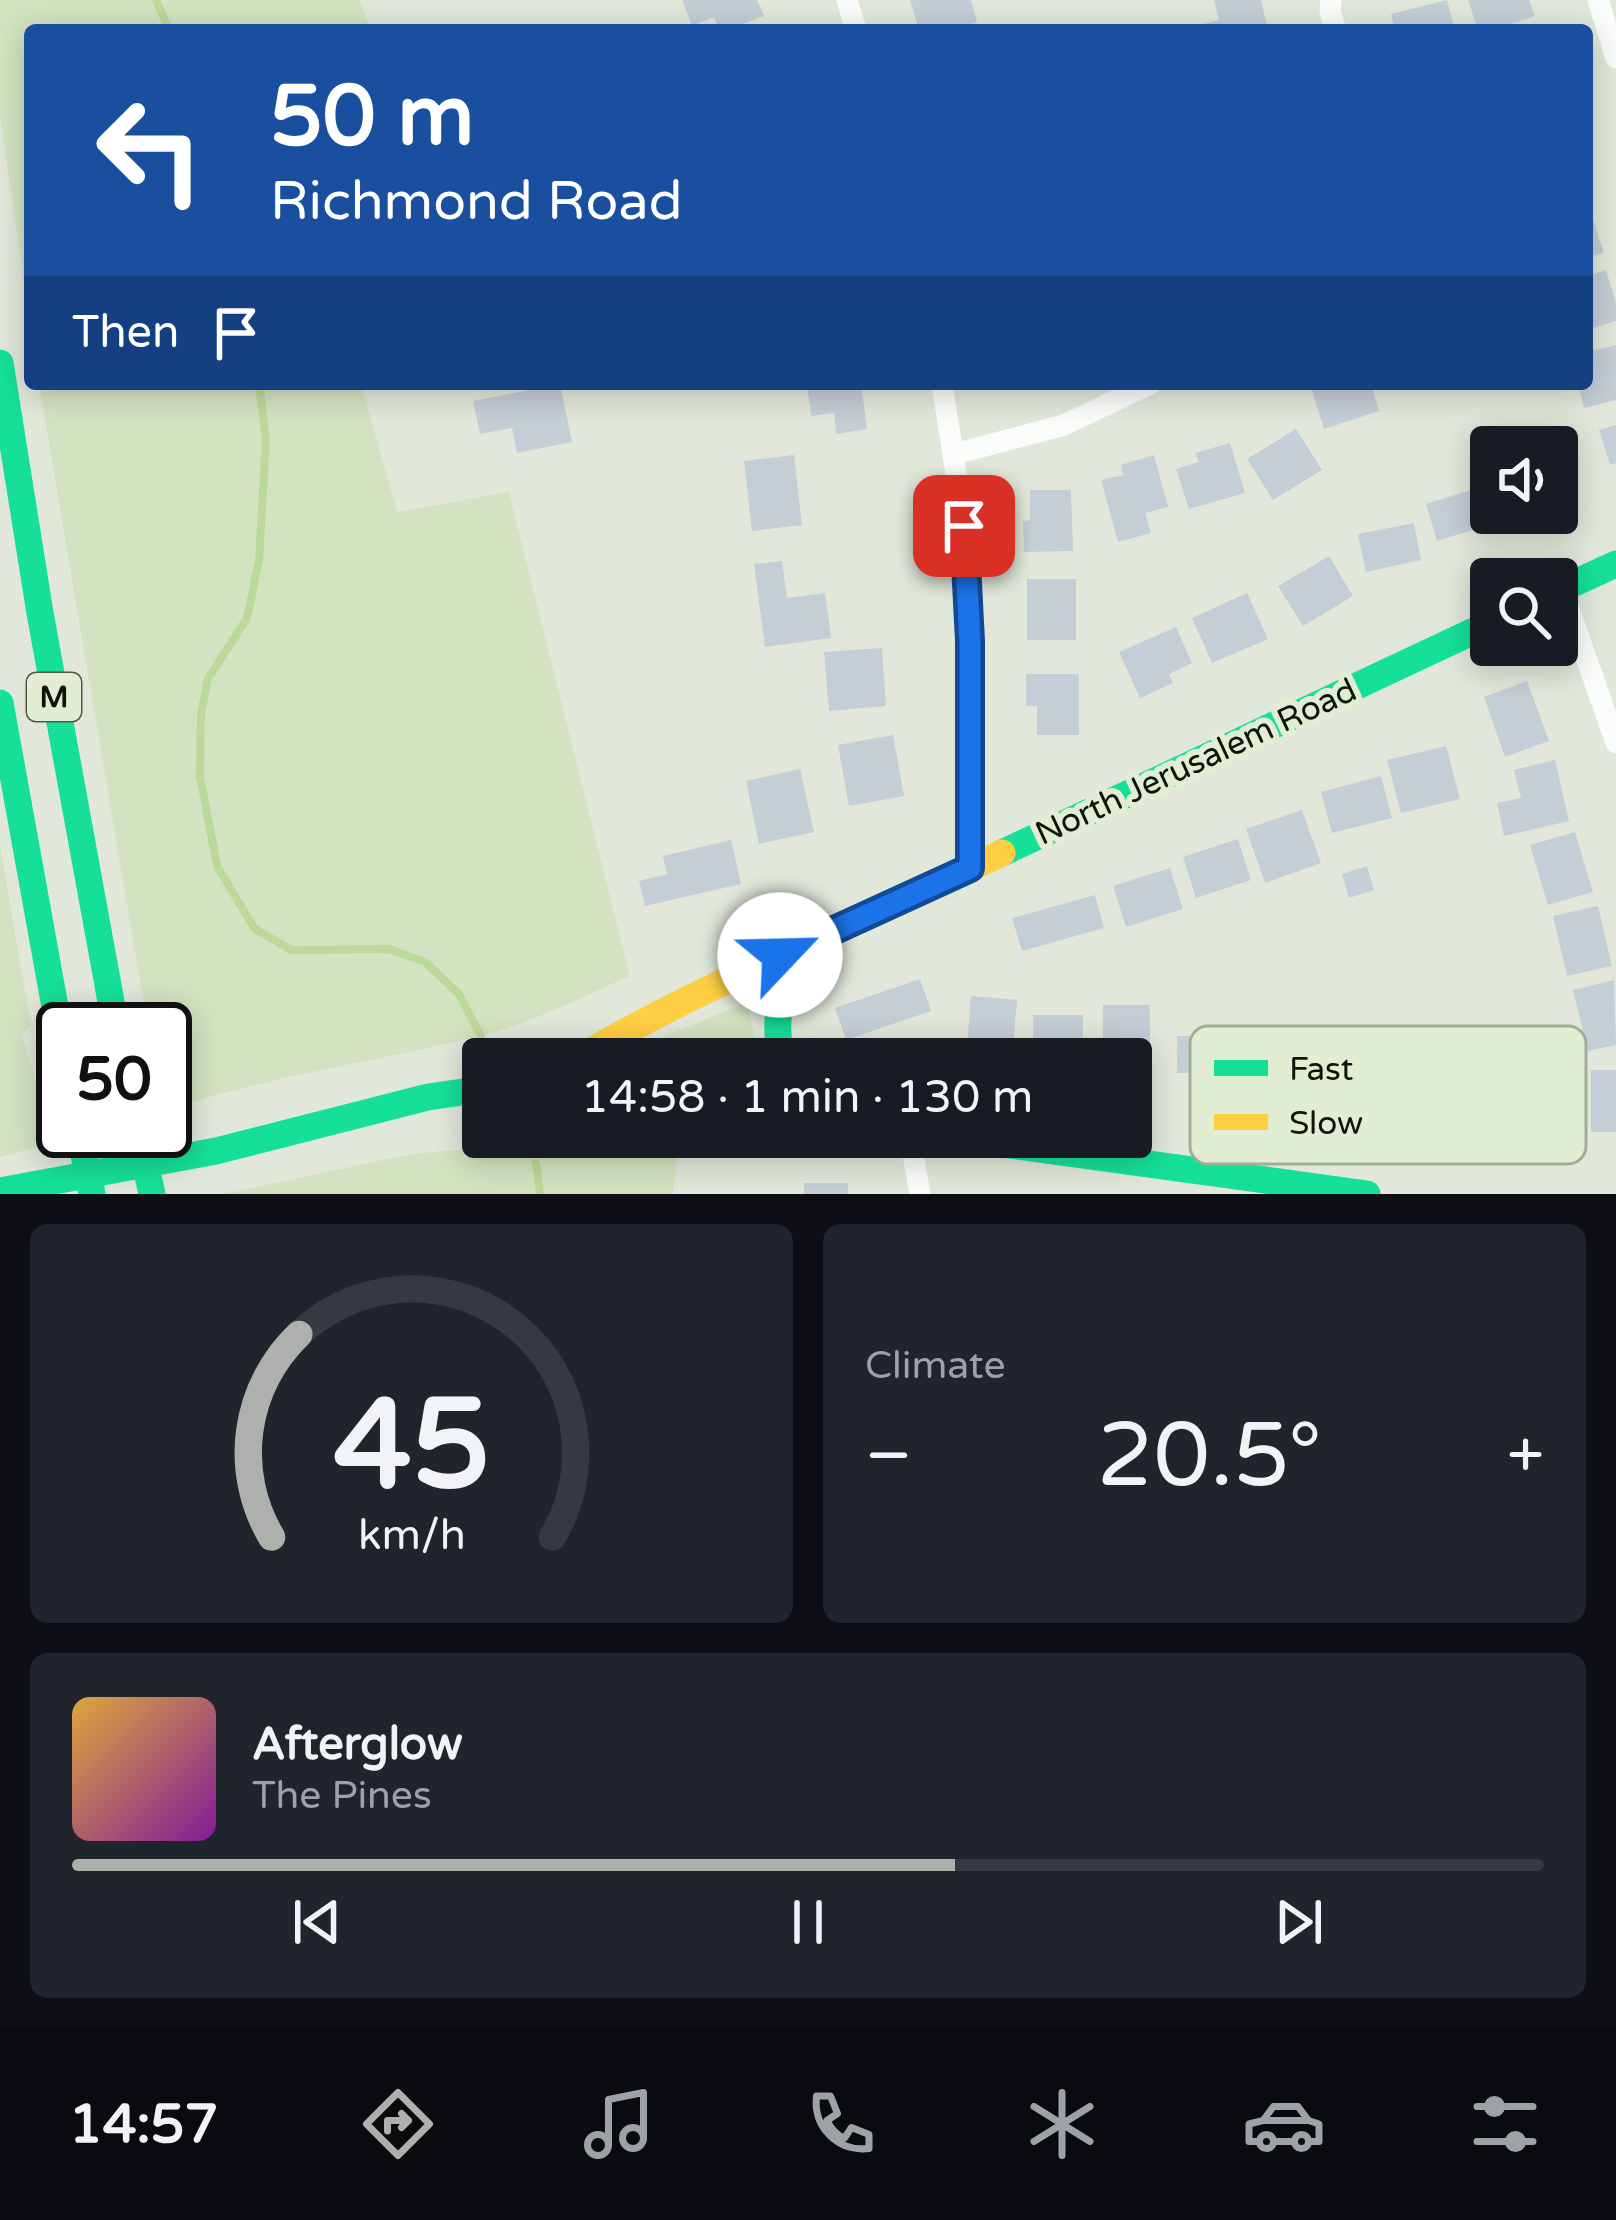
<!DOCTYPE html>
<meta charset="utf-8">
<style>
:root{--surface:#171b24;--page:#20242c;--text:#f1f3f6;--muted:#9ea1a6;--line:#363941;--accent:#adb0ad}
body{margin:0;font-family:"Varela Round",sans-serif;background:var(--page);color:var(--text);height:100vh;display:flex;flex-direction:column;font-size:45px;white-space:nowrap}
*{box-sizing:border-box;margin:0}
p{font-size:39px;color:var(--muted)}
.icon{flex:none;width:66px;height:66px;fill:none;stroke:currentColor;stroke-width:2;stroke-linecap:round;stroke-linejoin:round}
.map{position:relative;height:1194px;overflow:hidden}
.sheet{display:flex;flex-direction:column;gap:30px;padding:30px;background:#0d0f14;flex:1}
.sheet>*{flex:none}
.top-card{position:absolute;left:24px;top:24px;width:1569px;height:366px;border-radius:12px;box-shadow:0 6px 30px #0003;background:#1a4fa0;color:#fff;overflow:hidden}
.controls{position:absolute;left:1470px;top:426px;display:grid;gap:24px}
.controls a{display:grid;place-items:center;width:108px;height:108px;border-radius:12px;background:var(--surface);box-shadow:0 6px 30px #0003;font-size:60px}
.speed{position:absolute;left:36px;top:1002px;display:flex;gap:24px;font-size:60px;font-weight:700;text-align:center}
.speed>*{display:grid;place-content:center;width:156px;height:156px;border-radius:50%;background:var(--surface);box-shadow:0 6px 30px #0003;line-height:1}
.speed .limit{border:6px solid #111;border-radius:18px;background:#fff;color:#111}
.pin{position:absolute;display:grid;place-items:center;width:102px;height:102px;color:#fff;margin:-51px;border-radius:24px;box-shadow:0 6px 18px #0006}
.me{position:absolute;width:132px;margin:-66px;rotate:66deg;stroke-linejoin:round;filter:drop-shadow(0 0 9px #0008)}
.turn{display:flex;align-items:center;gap:42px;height:252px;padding:0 48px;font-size:54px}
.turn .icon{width:156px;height:156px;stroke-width:2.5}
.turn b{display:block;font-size:84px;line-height:102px}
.then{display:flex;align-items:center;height:114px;padding:0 48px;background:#0003;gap:24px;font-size:45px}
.big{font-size:90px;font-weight:600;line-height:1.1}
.sheet .widget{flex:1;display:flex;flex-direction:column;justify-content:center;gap:18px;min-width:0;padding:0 42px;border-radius:18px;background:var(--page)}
.sheet .dial{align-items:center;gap:0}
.dial svg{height:312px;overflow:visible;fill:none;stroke:var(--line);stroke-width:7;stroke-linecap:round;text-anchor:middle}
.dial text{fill:var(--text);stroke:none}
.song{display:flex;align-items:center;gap:36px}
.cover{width:144px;height:144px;border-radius:18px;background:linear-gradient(135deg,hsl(40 70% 55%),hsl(290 70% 35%))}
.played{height:12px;border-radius:6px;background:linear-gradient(90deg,var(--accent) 60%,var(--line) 60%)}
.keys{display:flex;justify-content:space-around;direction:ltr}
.heat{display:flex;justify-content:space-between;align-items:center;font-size:66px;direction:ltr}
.sheet .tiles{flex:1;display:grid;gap:30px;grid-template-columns:1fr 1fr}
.widget:last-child{grid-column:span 2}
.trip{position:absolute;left:462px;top:1038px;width:690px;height:120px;border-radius:12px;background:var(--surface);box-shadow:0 6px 30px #0003;font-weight:600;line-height:120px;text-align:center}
.menu{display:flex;height:192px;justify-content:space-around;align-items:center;background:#090b0e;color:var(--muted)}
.menu .icon{width:84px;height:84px}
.menu .active{color:var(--accent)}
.menu b{font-size:54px;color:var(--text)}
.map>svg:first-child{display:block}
</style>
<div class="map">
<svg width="1616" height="1194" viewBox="0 0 1616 1194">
<rect width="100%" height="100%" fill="#e1e8da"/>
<path fill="#d3e3c1" d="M0 0H360L371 30H30V321L0 116Z
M39 384H361L397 512 509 492 630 976C582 997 534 1022 483 1035 377 1062 269 1075 165 1111V1029H148Z
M0 846 31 1025 22 1034 53 1143 0 1157Z
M748 1002 758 1059H662L621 1054Z
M557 1141 678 1151 673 1194H224L411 1154Z"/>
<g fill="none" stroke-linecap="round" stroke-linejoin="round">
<path stroke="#bdd99a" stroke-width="8" d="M156 0 169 30
M259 384 266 439 259 561 247 618 208 679 201 713 200 776 217 866 254 928 291 950 389 949 425 962 459 994 481 1036
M536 1163 540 1194"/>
</g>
<path fill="#c4ced7" d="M682 0H757L764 16 727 30H719L714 17 692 26Z
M910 0H971L977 22 949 30H919Z
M1214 0H1261L1268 30H1205L1204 24 1219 20Z
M1447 0 1455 30H1395L1391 14Z
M1468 0H1529L1535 16 1493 30H1478Z
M1587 202 1604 253 1587 258Z
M1606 270 1616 303V321L1587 330V276Z
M1616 345V400L1584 408 1578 384H1587V352Z
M560 384 572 442 517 453 512 428 480 434 473 401Z
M807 384H861L867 429 836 434 834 413 811 416Z
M1310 384H1371L1379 411 1324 429Z
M1616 425V463L1610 465 1599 430Z
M1296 429 1322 470 1273 500 1247 459Z
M1230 443 1245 493 1189 509 1176 469 1199 462 1195 453Z
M794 455 802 525 752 531 744 461Z
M1154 455 1168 507 1145 513 1151 533 1118 542 1101 480 1123 475 1121 465Z
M1481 487 1492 524 1437 541 1426 504Z
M1030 490H1071L1073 551 1024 552 1023 521 1030 520Z
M1414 523 1421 560 1366 572 1358 534Z
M1329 556 1353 596 1303 626 1278 586Z
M782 561 787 598 825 593 831 638 765 647 754 564Z
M1027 579H1076V640H1027Z
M1247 593 1268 639 1212 663 1192 618Z
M1176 627 1192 663 1169 674 1173 683 1140 698 1119 652Z
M882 648 886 706 829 711 824 652Z
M1026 674H1079V735H1037V706H1026Z
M1527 681 1549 741 1505 757 1484 697Z
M893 735 904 796 849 806 838 745Z
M1446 746 1460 799 1401 813 1387 760Z
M1555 760 1569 821 1504 836 1497 803 1521 798 1514 770Z
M800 769 814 832 759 844 746 781Z
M1381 776 1392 818 1332 833 1321 792Z
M1302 810 1321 863 1265 883 1246 829Z
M1575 832 1593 892 1548 905 1530 845Z
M1238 839 1251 880 1196 898 1183 857Z
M731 840 741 884 645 906 639 881 667 874 663 856Z
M1367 866 1374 890 1349 898 1342 874Z
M1170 868 1183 909 1126 927 1113 886Z
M1095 895 1104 928 1022 951 1012 918Z
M1598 906 1612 966 1567 976 1553 916Z
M920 979 931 1011 846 1040 835 1008Z
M1614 980 1616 1045 1588 1051 1573 990Z
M971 996 1017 1000 1012 1059 966 1058Z
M1103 1005H1150V1064H1131V1059H1103Z
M1033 1015H1083V1059H1033Z
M1177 1036H1216V1073H1177Z
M1591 1070H1616V1132H1591Z
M804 1183H848V1194H804Z"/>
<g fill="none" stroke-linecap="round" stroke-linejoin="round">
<path stroke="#d2d4d0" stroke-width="4.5" stroke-dasharray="3 9" stroke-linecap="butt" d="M661 1041 666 1058"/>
<path stroke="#fafcf9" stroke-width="21" d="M847 0 856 30
M1331 0 1330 12 1336 30
M1598 0 1616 58
M942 384 964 526 971 641 969 868
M955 454 1064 425 1150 384
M1562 589 1616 743
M910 1137 920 1194"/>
<path stroke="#16e098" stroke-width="27" d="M0 363 40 613 116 1029
M1557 591 1616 564
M0 703 63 1051
M1002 853 1491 623
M782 1059C770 1010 784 984 810 943
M79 1131 92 1194
M138 1131 152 1194
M952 1137 1367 1194
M0 1191 216 1151 428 1097 483 1089"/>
<path stroke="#ffcf43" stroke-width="27" d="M577 1059C652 1015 729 978 809 943 874 915 938 883 1002 853"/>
</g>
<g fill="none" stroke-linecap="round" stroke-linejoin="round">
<defs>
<path id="route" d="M780 955 970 868V641L964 526"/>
</defs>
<use href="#route" stroke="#114b97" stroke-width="30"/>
<use href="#route" stroke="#1a73e8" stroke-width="21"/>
</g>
<g text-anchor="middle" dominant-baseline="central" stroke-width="12" stroke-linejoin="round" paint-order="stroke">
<rect fill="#e1eed4" stroke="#4f5647" stroke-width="3" x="27" y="673" width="54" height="48" rx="9"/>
<g font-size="30" font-weight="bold" fill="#10150b">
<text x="54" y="697">M</text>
</g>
<g font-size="33" fill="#10150b" stroke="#e1eed4">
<text transform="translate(1196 762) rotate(-25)">North Jerusalem Road</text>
</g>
</g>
<rect x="1190" y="1026" width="396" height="138" rx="18" fill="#e1eed4" stroke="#a2ad98" stroke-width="3"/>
<rect x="1214" y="1060" width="54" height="16" fill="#16e098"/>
<rect x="1214" y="1114" width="54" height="16" fill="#ffcf43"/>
<g font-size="33" fill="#10150b">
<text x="1289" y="1080">Fast</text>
<text x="1289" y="1134">Slow</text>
</g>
</svg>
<div class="controls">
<a><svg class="icon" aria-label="sound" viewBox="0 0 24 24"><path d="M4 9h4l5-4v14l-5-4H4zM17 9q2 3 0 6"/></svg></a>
<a><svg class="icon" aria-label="search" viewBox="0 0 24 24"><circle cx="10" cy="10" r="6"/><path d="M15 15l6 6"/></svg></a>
</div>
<div class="speed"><div class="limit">50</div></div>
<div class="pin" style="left:964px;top:526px;background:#d93025"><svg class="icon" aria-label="arrive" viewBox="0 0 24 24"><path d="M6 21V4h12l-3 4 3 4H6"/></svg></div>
<svg class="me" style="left:780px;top:955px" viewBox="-20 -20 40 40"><circle r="19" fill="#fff"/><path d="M0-13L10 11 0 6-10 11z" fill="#1a73e8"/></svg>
<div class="trip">14:58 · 1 min · 130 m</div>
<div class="top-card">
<div class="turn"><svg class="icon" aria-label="left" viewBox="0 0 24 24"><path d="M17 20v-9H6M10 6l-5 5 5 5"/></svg><div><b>50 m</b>Richmond Road</div></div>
<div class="then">Then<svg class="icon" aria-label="arrive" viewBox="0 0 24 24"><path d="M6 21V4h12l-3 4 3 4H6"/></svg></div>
</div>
</div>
<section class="sheet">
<div class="tiles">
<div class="widget dial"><svg viewBox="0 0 100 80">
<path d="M14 69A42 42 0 1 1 86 69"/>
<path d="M14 69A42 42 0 0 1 21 17" stroke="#adb0ad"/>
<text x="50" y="56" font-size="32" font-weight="700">45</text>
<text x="50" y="72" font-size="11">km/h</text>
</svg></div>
<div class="widget"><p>Climate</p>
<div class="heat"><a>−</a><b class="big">20.5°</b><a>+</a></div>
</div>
<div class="widget">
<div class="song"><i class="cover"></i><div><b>Afterglow</b><p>The Pines</p></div></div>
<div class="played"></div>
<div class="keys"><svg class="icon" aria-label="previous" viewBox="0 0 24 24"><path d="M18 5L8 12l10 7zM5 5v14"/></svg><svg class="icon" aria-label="pause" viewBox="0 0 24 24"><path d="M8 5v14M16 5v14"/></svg><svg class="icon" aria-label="next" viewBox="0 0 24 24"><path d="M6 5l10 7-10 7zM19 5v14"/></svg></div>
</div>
</div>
</section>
<nav class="menu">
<b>14:57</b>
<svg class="icon active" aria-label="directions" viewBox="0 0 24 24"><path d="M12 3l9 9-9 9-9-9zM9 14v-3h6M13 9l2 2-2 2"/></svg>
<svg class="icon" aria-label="music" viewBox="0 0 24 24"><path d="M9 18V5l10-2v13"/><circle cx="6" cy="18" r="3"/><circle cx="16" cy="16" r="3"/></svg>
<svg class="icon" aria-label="phone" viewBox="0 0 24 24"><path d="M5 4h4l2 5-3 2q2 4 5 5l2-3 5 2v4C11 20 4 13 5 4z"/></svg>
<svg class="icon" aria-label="climate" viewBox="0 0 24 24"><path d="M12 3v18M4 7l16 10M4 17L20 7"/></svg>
<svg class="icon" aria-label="car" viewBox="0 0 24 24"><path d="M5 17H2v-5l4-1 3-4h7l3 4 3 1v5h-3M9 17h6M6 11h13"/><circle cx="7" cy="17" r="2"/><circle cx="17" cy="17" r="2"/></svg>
<svg class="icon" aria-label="filters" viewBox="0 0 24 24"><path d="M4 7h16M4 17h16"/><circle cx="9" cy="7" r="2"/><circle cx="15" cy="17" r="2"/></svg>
</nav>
